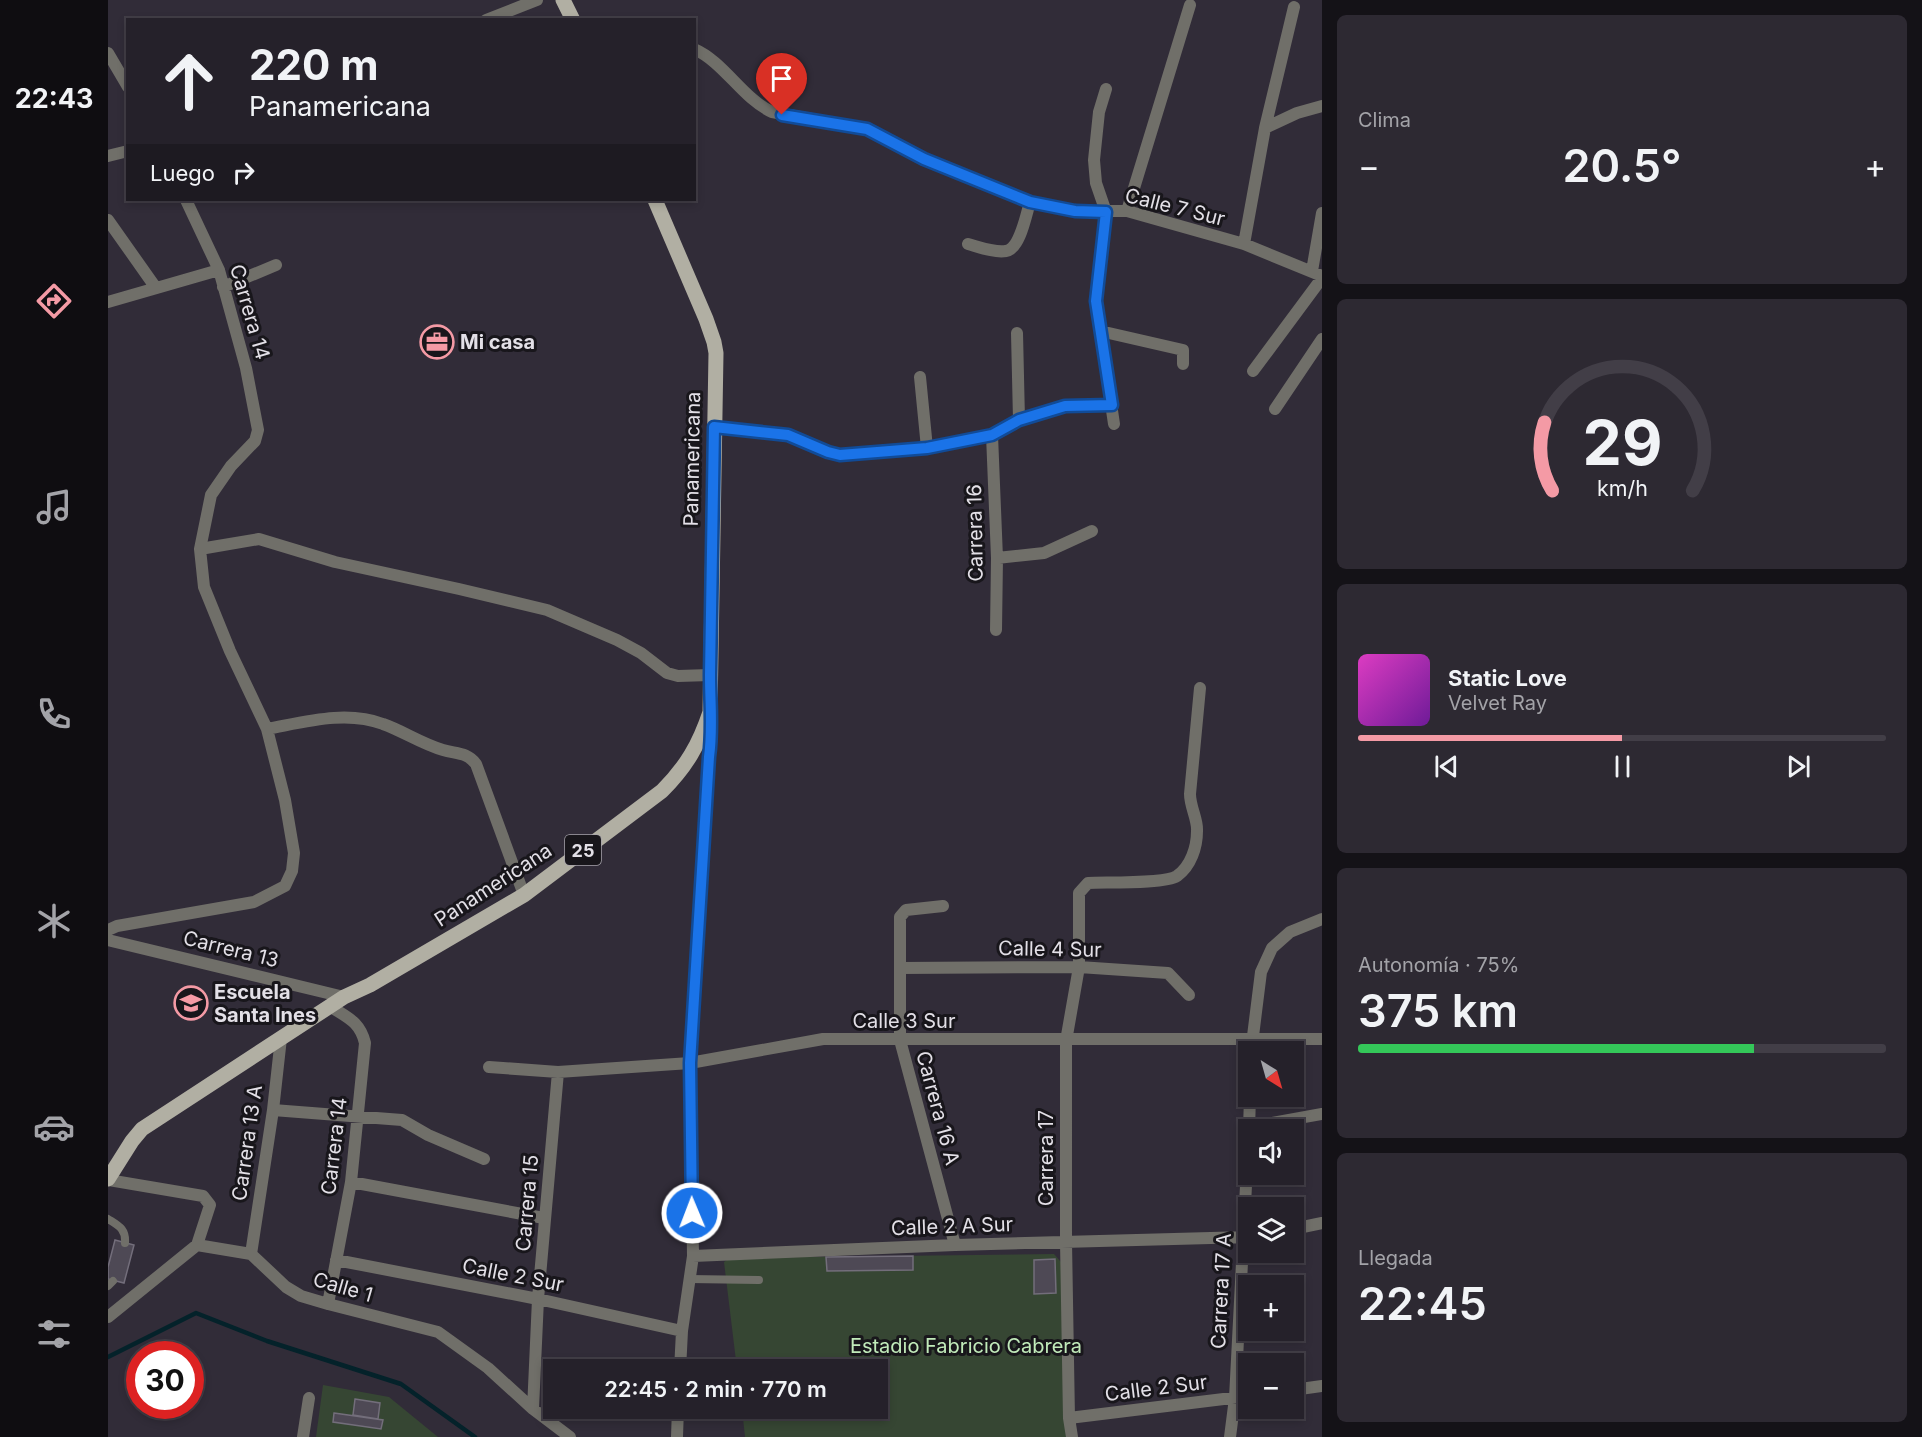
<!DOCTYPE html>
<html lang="es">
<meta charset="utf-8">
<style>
:root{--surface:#25212a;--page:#2d2932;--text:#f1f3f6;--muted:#a3a3a8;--line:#423e47;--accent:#f49aa5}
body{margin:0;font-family:Inter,sans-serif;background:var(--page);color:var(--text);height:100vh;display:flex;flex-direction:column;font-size:22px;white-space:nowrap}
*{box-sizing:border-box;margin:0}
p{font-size:20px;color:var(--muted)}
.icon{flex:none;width:33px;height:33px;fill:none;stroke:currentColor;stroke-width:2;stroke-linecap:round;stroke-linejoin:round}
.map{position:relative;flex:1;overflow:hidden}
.side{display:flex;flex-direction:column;gap:15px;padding:15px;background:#141217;width:600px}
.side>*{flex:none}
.hud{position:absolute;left:18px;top:18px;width:570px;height:183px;border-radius:0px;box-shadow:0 3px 9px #0003,0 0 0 2px var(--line);background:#25212a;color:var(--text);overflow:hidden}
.needle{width:39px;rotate:143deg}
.controls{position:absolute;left:1130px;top:1041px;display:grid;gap:12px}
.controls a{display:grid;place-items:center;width:66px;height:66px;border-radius:0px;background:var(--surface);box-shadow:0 3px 9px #0003,0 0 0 2px var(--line);font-size:30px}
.speed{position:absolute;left:18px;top:1341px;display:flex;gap:12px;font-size:30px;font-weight:700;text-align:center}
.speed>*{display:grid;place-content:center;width:78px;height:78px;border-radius:50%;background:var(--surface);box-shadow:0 3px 9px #0003,0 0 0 2px var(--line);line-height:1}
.speed .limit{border:9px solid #d22;background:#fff;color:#111}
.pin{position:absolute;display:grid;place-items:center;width:51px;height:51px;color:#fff;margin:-62px -26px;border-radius:50% 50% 50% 0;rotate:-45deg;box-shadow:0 0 6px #0007}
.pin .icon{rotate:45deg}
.me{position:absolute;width:66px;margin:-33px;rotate:359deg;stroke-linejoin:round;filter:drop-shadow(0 0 4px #0008)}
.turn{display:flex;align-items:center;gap:21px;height:126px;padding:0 24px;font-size:27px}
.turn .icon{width:78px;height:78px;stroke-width:2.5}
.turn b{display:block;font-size:42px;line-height:51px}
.then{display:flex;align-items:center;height:57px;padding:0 24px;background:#0003;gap:12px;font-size:22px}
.big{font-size:45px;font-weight:600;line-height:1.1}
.side .tile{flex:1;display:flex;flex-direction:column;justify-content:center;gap:9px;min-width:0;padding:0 21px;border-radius:9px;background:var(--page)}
.side .dial{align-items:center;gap:0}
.dial svg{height:156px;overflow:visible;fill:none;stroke:var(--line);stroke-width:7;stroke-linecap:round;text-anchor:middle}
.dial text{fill:var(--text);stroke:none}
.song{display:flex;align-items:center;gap:18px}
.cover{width:72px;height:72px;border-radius:9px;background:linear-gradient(135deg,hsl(310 70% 55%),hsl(280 70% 35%))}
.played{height:6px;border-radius:3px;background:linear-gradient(90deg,var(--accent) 50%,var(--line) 50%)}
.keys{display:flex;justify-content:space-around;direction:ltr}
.heat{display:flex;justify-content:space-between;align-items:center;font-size:33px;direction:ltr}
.charge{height:9px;border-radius:4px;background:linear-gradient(90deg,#34c759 75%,var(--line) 0)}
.trip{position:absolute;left:435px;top:1359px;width:345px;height:60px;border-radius:0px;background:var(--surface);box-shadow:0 3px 9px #0003,0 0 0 2px var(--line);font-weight:600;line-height:60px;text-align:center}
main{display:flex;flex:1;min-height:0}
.dock{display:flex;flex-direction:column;width:108px;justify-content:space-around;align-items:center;background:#0f0d11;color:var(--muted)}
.dock .icon{width:42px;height:42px}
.dock .active{color:var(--accent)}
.dock b{font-size:27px;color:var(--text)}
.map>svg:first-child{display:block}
</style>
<main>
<nav class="dock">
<b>22:43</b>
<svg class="icon active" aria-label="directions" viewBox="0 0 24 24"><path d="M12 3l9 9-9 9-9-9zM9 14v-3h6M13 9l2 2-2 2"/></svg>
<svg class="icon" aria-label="music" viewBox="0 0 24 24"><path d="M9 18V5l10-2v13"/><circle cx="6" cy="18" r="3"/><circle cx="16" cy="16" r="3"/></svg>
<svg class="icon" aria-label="phone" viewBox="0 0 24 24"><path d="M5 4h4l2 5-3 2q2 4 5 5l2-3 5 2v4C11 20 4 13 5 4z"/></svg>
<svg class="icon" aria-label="climate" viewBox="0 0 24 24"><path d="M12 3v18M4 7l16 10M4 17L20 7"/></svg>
<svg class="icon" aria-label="car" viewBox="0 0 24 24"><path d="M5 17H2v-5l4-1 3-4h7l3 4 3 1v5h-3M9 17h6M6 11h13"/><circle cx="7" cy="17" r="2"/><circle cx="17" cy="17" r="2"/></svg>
<svg class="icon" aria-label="filters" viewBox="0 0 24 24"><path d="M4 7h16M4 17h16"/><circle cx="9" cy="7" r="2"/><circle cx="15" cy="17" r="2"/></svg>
</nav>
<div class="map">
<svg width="1214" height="1437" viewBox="0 0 1214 1437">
<rect width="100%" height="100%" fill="#312c38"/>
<path fill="#364633" d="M946 1254 953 1262 958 1437H637L634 1409 770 1408V1370L629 1369 616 1262 622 1258Z
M215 1385 281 1397 330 1437H208Z"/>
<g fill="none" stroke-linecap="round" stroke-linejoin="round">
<path stroke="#04222a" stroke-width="4.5" d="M0 1357 88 1313 159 1341 293 1384 367 1437"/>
</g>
<path fill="#4e4955" stroke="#736e7b" stroke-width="1.5" d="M7 1240 26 1245 16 1283 0 1279V1267Z
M805 1256V1270L719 1271 718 1257Z
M947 1259 948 1293 926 1294V1260Z
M247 1399 272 1403 270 1419 245 1415Z
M226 1413 275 1420 273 1429 225 1422Z"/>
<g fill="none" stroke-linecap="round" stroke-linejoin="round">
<path stroke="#706f69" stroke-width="8" d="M0 1219C11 1226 18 1229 17 1243
M581 1279 651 1280
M0 1286 5 1281"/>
<path stroke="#706f69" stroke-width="12" d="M378 20 429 0
M586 49C616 62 634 98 664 112L759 129 816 159 922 202 967 211H1019L1136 244 1214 276
M0 53 20 87
M998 89 991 112 986 160 988 183 998 212 988 301 1006 424
M1157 128 1189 113 1214 106
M0 156 20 151
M1019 211 1082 5
M0 220 48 288
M860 244C871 247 887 253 898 251 912 249 918 215 922 202
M1136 244 1157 128 1186 7
M1204 271 1214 213
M115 287 168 265
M0 302 111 270
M992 331 1075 350V364
M909 333 911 420
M1145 371 1214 278
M812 377 819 448
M1167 409 1214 339
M606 427 680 435 720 451 732 455 819 448 884 435 911 420 957 406 1004 405
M884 435 889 558 888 630
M92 549 151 539 227 562 351 589 439 610 509 640 533 653 559 673 570 676 602 675
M889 558 936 553 984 531
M159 729C197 722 238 710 275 724 295 731 314 744 335 750 348 754 359 752 368 764L416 895
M835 906 798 910 792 917V1040L847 1245
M0 930 9 926 146 902 177 886 184 871 186 853 177 800 159 729 122 651 96 587 92 549 103 495 123 466 147 441 150 430 138 368 111 270 78 200
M0 940 236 997
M792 968 971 967 1060 973 1081 995
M1143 1052 1153 972 1164 948 1182 932 1214 919
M381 1067 450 1072 582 1063 715 1039H1214
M165 1110 294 1120 320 1135 376 1159
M1141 1127 1214 1114
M1141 1130 1142 1096
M0 1180 95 1196 102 1205 89 1245
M243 1182 436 1218
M1185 1229 1214 1223
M143 1254 165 1110 173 1038
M585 1256 847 1245 1140 1237
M228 1260 430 1299 574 1331
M220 1304 243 1182 257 1043C252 1022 240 1018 223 1007
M0 1317 89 1245 143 1254 178 1287 193 1296 220 1304 330 1332 380 1368 425 1409 462 1437
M572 1370 574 1331 585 1256 582 1063 601 757 604 731 602 713
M1185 1390 1214 1386
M425 1409 430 1299 450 1072
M961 1418 1140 1396
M195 1437 201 1398
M569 1437 570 1408
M964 1437 961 1418 958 1242V1041L971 967V893L980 883C997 882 1057 884 1069 876 1083 866 1089 847 1089 831 1090 820 1082 807 1082 794L1092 688
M1122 1437 1127 1398 1140 1147"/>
<path stroke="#b1afa3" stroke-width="15" d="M455 0 465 20
M0 1179 24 1141 34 1129 236 997 262 985 416 895 554 791C578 767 591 745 602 712L608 353 606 342 598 319 547 200"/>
</g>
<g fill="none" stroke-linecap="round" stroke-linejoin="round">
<defs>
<path id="route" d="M584 1213 582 1063 601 757C605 729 602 704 602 675L606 427 680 435 720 452 732 455 819 448 884 435 911 420 957 406 1004 405 988 301 998 212 967 211 922 202 816 159 759 129 674 115"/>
</defs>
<use href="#route" stroke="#114b97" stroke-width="15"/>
<use href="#route" stroke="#1a73e8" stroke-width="10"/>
</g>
<defs>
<symbol id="office-ring" viewBox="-11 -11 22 22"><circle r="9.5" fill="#18161b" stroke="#f49aa5" stroke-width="1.5"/><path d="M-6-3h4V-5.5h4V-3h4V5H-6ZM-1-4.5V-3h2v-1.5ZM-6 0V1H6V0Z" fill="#f49aa5"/></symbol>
<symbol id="school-ring" viewBox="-11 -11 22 22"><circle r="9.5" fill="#18161b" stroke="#f49aa5" stroke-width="1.5"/><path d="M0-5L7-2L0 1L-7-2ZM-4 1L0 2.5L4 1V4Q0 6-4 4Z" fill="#f49aa5"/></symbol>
</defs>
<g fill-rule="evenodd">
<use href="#office-ring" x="310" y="323" width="38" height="38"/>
<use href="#school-ring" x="64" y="984" width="38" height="38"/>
</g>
<g text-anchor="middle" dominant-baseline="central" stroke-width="6" stroke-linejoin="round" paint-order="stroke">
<rect fill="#18161b" stroke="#a6a3aa" stroke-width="1.5" x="457" y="835" width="36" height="30" rx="4.5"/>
<g font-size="18" font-weight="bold" fill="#e3e0e7">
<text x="475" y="850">25</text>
</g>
<g font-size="20" fill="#e3e0e7" stroke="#18161b">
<text transform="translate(1067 207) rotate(14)">Calle 7 Sur</text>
<text transform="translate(142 312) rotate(74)">Carrera 14</text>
<text transform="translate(584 459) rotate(-89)">Panamericana</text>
<text transform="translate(867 533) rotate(-91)">Carrera 16</text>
<text transform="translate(385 885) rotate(-33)">Panamericana</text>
<text transform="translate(123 949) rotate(14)">Carrera 13</text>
<text transform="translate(942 949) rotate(1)">Calle 4 Sur</text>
<text x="796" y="1021">Calle 3 Sur</text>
<text transform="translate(830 1108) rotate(75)">Carrera 16 A</text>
<text transform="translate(139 1143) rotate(-82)">Carrera 13 A</text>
<text transform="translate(226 1146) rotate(-83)">Carrera 14</text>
<text transform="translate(938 1158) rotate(-90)">Carrera 17</text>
<text transform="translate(419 1203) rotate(-85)">Carrera 15</text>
<text transform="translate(844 1226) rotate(-2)">Calle 2 A Sur</text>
<text transform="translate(405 1275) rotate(11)">Calle 2 Sur</text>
<text transform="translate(235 1287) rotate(16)">Calle 1</text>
<text transform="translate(1113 1291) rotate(-87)">Carrera 17 A</text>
<text transform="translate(1048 1388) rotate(-7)">Calle 2 Sur</text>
</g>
<g font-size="20" font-weight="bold" fill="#e3e0e7" stroke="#18161b" text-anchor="start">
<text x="352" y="342">Mi casa</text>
<text x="106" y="992">Escuela<tspan x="106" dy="23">Santa Ines</tspan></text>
</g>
<g font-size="20" fill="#c1eaba" stroke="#18161b">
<text x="858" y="1346">Estadio Fabricio Cabrera</text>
</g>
</g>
</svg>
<div class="controls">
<a><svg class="needle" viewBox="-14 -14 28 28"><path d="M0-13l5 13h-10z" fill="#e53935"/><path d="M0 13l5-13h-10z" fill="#a3a3a8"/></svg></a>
<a><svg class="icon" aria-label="sound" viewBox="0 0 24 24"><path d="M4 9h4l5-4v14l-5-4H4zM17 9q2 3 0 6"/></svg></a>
<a><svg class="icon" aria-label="layers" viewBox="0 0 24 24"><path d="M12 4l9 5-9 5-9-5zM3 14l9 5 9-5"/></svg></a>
<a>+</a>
<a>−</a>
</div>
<div class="speed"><div class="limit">30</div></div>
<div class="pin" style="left:674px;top:115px;background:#d93025"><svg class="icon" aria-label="arrive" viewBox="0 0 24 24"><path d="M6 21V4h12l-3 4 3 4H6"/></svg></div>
<svg class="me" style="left:584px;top:1213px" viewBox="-20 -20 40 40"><circle r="17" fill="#1a73e8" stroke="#fff" stroke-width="3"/><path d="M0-11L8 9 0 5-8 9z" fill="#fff"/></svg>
<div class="trip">22:45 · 2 min · 770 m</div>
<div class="hud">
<div class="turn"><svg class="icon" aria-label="ahead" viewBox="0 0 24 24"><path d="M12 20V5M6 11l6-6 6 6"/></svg><div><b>220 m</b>Panamericana</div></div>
<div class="then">Luego<svg class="icon" aria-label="right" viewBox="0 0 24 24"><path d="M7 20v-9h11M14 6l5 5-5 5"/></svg></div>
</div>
</div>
<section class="side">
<div class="tile"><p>Clima</p>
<div class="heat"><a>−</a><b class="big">20.5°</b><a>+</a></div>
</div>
<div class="tile dial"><svg viewBox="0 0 100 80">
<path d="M14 69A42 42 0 1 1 86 69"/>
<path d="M14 69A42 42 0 0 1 10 34" stroke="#f49aa5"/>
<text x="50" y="56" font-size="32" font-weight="700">29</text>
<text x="50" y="72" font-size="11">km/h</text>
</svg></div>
<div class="tile">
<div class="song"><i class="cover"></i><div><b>Static Love</b><p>Velvet Ray</p></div></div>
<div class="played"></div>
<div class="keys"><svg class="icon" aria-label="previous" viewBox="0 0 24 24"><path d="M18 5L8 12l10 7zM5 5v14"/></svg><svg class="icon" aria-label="pause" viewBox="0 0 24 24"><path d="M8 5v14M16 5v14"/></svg><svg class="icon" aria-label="next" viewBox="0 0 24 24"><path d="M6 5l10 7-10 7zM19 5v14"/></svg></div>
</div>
<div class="tile"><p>Autonomía · 75%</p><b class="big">375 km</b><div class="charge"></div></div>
<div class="tile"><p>Llegada</p><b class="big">22:45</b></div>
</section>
</main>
